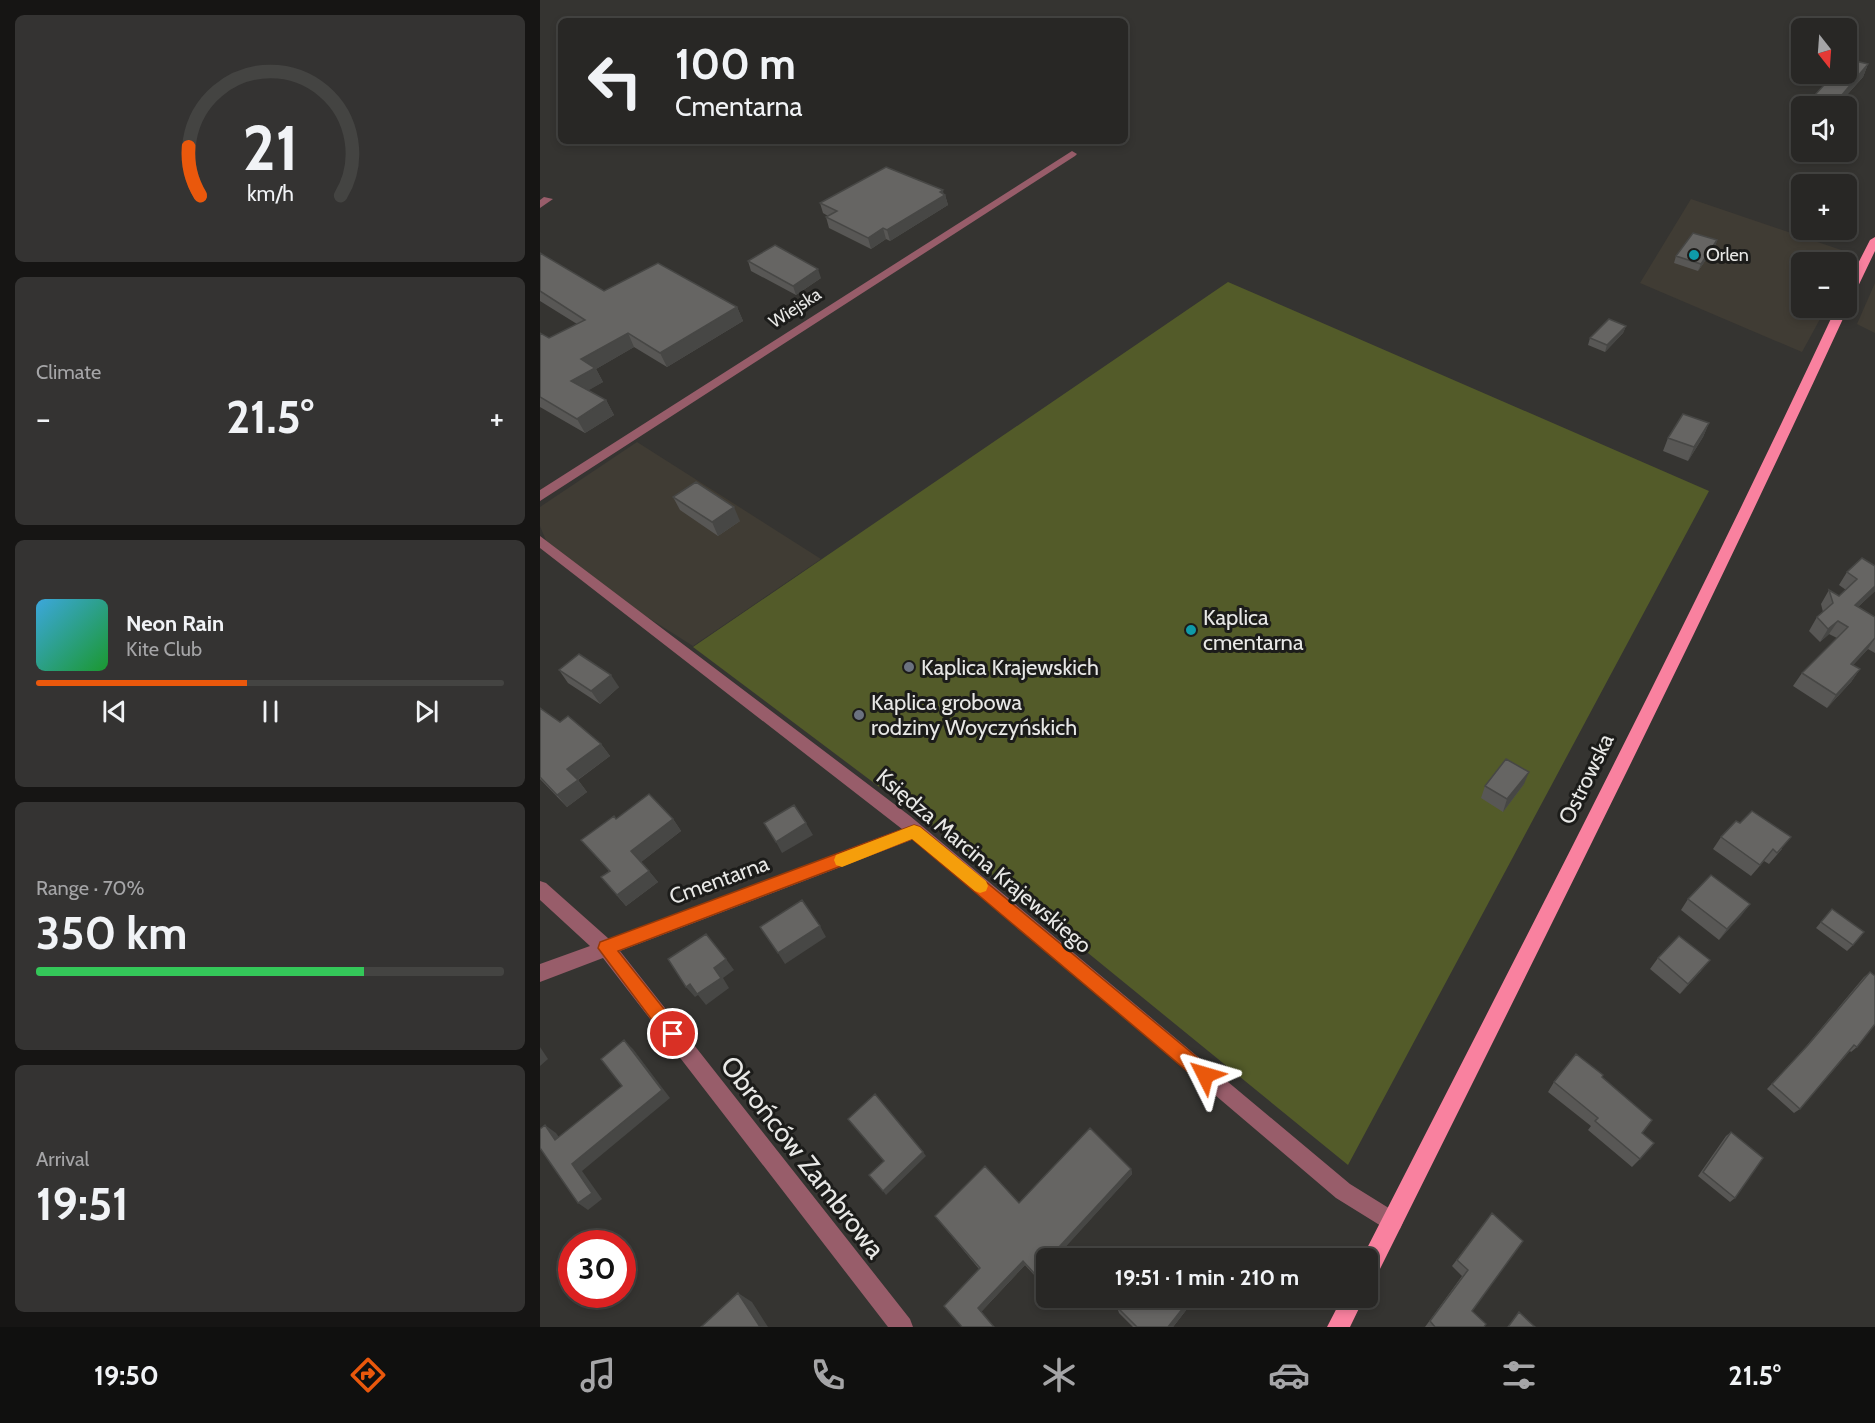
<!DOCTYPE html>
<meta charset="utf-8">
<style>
:root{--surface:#282725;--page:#343332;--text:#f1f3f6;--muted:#a5a5a7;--line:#444442;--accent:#ea580c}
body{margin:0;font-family:Cabin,sans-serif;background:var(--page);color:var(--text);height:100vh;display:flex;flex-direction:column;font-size:22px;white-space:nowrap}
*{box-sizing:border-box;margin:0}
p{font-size:20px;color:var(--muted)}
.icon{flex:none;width:33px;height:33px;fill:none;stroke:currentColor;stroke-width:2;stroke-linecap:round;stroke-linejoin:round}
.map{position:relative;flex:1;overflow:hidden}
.side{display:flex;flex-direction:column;gap:15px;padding:15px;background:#161514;width:540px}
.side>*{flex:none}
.hud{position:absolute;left:18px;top:18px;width:570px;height:126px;border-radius:9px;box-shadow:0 3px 9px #0003,0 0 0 2px var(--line);background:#282725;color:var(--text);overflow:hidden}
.needle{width:39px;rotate:163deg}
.buttons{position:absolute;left:1251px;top:18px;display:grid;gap:12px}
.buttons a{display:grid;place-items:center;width:66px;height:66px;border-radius:9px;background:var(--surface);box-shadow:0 3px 9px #0003,0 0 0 2px var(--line);font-size:30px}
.speed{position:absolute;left:18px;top:1230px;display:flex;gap:12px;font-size:30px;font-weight:700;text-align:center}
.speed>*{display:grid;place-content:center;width:78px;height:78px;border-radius:50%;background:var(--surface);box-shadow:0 3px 9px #0003,0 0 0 2px var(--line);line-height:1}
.speed .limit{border:9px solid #d22;background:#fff;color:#111}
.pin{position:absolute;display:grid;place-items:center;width:51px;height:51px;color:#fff;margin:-26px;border:3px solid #fff;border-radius:50%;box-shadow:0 2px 6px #0007}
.me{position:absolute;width:66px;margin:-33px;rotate:310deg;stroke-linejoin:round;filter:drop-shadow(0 0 4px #0008)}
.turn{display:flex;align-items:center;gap:21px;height:126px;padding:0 18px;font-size:27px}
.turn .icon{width:78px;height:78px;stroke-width:2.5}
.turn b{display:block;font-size:42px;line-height:51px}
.big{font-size:45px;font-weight:800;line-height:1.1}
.side .tile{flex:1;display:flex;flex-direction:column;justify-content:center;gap:9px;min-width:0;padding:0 21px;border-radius:9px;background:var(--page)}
.side .dial{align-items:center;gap:0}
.dial svg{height:156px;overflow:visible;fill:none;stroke:var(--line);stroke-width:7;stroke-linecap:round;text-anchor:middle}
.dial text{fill:var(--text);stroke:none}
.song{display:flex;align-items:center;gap:18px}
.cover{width:72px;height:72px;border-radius:9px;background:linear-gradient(135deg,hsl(200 70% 55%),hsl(130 70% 35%))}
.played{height:6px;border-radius:3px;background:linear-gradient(90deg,var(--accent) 45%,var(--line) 45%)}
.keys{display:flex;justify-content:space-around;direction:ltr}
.heat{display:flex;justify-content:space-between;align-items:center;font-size:33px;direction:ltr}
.charge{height:9px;border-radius:4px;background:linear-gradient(90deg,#34c759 70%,var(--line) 0)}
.trip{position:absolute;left:496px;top:1248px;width:342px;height:60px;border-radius:9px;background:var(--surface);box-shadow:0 3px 9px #0003,0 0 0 2px var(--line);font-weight:800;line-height:60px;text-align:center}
.tabs{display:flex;height:96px;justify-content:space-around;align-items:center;background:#10100f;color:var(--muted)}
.tabs .icon{width:42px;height:42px}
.tabs .active{color:var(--accent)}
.tabs b{font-size:27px;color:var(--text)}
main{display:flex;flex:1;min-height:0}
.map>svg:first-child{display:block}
</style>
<main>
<section class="side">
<div class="tile dial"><svg viewBox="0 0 100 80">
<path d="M14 69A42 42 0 1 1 86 69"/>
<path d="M14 69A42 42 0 0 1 8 44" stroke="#ea580c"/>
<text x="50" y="56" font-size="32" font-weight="700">21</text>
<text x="50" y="72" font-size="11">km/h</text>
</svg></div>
<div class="tile"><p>Climate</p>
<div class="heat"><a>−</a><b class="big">21.5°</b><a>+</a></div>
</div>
<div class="tile">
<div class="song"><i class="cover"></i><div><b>Neon Rain</b><p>Kite Club</p></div></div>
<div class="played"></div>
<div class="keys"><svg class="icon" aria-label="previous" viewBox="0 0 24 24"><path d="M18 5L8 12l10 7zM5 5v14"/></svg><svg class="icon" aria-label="pause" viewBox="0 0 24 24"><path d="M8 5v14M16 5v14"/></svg><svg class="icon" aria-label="next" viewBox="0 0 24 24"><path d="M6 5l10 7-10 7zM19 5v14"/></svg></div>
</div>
<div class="tile"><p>Range · 70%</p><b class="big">350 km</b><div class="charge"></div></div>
<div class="tile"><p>Arrival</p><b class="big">19:51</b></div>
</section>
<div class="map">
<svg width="1335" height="1327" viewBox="0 0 1335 1327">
<rect width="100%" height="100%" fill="#353431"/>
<path fill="#403c34" d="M1151 199 1313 254 1307 266 1306 262H1262V308H1286L1262 352 1100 283Z
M1335 283V333L1317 324Z
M97 442 281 559 153 646 58 586 9 548 0 526V507Z"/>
<path fill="#535b29" d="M688 282 1169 491 808 1165 402 834 153 647Z"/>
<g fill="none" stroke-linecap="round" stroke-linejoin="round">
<path fill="#985d6a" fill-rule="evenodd" d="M532 151 537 154 535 156 0 501V490Z
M4 197 13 199 0 208V200Z
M0 536 370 816 810 1184 860 1215 863 1222 860 1229 853 1232 846 1229 796 1198 374 839 80 951 370 1319 373 1327H348L63 958 0 982V964L50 946 0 900V881L6 883 69 939 362 829 0 548Z"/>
<path fill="#f9819f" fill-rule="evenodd" d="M1335 237V251L1312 299 1306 302V287L1330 240Z
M1306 306 1308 308C1158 634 996 955 836 1277L828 1280V1258H822C983 943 1146 629 1296 308Z
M802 1298H824L810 1327H787Z"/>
</g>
<path fill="#585755" d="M1328 64 1323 77 1297 106H1270L1274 96Z
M403 194 405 195 408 205 350 241 346 239 331 249 289 228 286 217 288 216 283 213 280 203Z
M1177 240 1175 247 1158 271 1134 263 1136 256Z
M0 253 64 291 197 307 203 321 127 367 94 347 56 369 63 382 48 390 66 400 74 415 45 433 0 407V333L9 338 37 324 0 301Z
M208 261 281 278 256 295 211 271Z
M1086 326 1083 333 1065 352 1048 345 1050 338Z
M1169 423 1163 437 1148 461 1123 451 1128 438Z
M133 497 200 521 178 536 140 510Z
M1307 572 1335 591 1318 607 1335 617V653L1328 649 1313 665 1320 669 1311 682 1287 708 1253 686 1262 673 1297 638 1289 634 1280 642 1269 631 1277 617 1283 612 1281 604 1289 590 1299 596 1306 590 1299 585Z
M19 670 79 687 60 704 28 683Z
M0 708 20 722 61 744 70 756 38 780 47 792 27 807 0 779Z
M984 784 963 812 941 798 945 786Z
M76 819H133L141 831 101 862 118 882 86 906 61 877 69 871 41 840Z
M1200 823 1242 849 1229 864 1224 861 1211 876 1173 849 1181 837Z
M1148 899 1210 904 1179 940 1141 910Z
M1292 909 1313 945 1307 951 1276 928Z
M1118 958 1161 971 1140 994 1110 969Z
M1330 972 1317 1047 1311 1052 1310 1051 1260 1109 1254 1113 1227 1089 1263 1050 1324 977Z
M1062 1077 1102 1133 1100 1159 1092 1167 1048 1130 1051 1126 1008 1092 1014 1082Z
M1191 1132 1195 1198 1190 1202 1158 1176 1186 1136Z
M591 1169 592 1174 522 1250 507 1258 506 1288 485 1265 441 1312 422 1327 439 1269 395 1216 479 1203Z
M952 1213 932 1311 944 1327H885L922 1276 912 1266Z
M577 1307 647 1309 633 1327H593L579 1313Z"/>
<path fill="#474745" d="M1328 64 1323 77 1297 106H1294L1296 102Z
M403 190 404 196 405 195 408 205 350 241 347 230Z
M343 228 346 239 331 249 328 238Z
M1177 240 1175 247 1158 271 1161 264Z
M278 269 281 278 256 295 253 286Z
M197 307 203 321 127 367 120 353Z
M1086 326 1083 333 1065 352 1067 345Z
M88 333 94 347 56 369 63 382 39 396 31 381 41 359Z
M66 400 74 415 45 433 37 419Z
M1169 423 1163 437 1148 461 1154 447Z
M194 507 200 521 178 536 172 522Z
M1335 586V591L1306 618 1315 605Z
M1298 621 1289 634 1280 642 1288 629Z
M1335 638 1328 649 1302 677 1311 664Z
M1320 669 1311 682 1287 708 1296 695Z
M71 675 79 687 60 704 51 691Z
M61 744 70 756 36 781 27 769Z
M989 772 984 784 963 812 967 799Z
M38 780 47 792 27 807 17 795Z
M133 819 141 831 100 863 91 851Z
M266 823 273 835 242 853 236 842Z
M109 871 118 882 86 906 77 895Z
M1210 904 1201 916 1179 940 1187 929Z
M280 926 286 937 245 964 238 953Z
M186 959 194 970 183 978 189 988 166 1005 158 995 155 997 146 987Z
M1170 960 1161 971 1140 994 1148 984Z
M84 1040 93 1049 130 1098 42 1171 62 1199 48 1210 38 1203 32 1164 122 1090Z
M0 1047 8 1059 0 1066Z
M5 1125 16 1133 26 1147 15 1140Z
M383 1152 386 1156 346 1195 343 1191Z
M591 1169 592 1174 521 1252 519 1247Z
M483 1261 485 1265 441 1312 438 1308Z
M198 1293 212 1302 228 1327H220Z
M647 1303V1309L633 1327H628Z"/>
<path fill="#666563" stroke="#474745" stroke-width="1.5" d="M1307 59 1328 64 1296 102 1274 96 1294 74H1306V60Z
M346 167 403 190 400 192 405 195 347 230 343 228 328 238 286 217 297 211 280 203Z
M1153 233 1177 240 1161 264 1136 256Z
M235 245 278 269 253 286 208 261Z
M0 253 64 291 118 263 197 307 120 353 88 333 41 359 55 368 31 381 66 400 37 419 0 397V333L9 338 45 320 0 291Z
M1069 319 1086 326 1067 345 1050 338Z
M1143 414 1169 423 1154 447 1128 438Z
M156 482 194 507 172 522 133 497Z
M1322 558 1335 566V586L1315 605 1335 617V638L1311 664 1320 669 1296 695 1262 673 1308 627 1298 621 1288 629 1277 617 1293 603 1289 590 1299 596 1317 579 1307 572Z
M39 654 71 675 51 691 19 670Z
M0 708 20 722 28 716 61 744 27 769 38 780 17 795 0 777Z
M966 759 989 772 967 799 945 786Z
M109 794 133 819 91 851 109 871 77 895 61 877 70 871 41 840 74 816 76 819Z
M254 805 266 823 236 842 224 823Z
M1212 811 1251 837 1237 853 1233 849 1220 865 1181 837 1196 821 1200 823Z
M1171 875 1210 904 1187 929 1148 899Z
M262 900 280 926 238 953 220 927Z
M1292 909 1324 932 1313 945 1281 922Z
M166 934 186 959 174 968 181 978 157 994 150 984 146 987 128 959Z
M1139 936 1170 960 1148 984 1118 958Z
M1330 972 1335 976V1024L1317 1047 1314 1045 1260 1109 1232 1084 1268 1045Z
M84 1040 122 1090 32 1164 52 1193 38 1203 0 1148V1129L5 1125 15 1140 82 1086 61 1059Z
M1036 1054 1063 1075 1062 1077 1112 1120 1102 1133 1114 1143 1100 1159 1055 1121 1058 1118 1014 1082Z
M335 1094 383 1152 343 1191 329 1175 344 1161 308 1119Z
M550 1128 591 1169 519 1247 528 1257 527 1258H507V1281L504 1284 483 1261 438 1308 454 1327H422L404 1306 440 1268 395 1216 445 1166 479 1203Z
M1191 1132 1223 1158 1195 1198 1163 1172Z
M952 1213 983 1241 932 1311 946 1324 944 1327H895L890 1321 928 1270 917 1260Z
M198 1293 220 1327H161Z
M585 1298H641L647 1303 628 1327H597L577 1307Z
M979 1312 995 1327H968Z"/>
<path fill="#ea580c" stroke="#983908" stroke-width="1.5" d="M374 825 380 827 671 1069 674 1075 671 1081 665 1084 659 1081 372 839 78 951 139 1028 142 1034 139 1040 133 1043 127 1040 58 948 60 942Z"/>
<path fill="#f59e0b" d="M374 825 380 827 446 881 448 886 446 891 440 893 435 891 372 839 302 867 296 865 294 860 296 855Z"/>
<g fill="#0f9aa8" stroke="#1c1c1a" stroke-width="2">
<circle cx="1154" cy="255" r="6"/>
<circle cx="651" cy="630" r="6"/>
</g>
<g fill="#6b7280" stroke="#1c1c1a" stroke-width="2">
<circle cx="369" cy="667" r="6"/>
<circle cx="319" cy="715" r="6"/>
</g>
<g text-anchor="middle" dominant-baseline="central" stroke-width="6" stroke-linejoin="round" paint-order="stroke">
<g font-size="18" fill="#e8e8e6" stroke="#1c1c1a" text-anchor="start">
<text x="1166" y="255">Orlen</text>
</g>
<g font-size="18" fill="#e8e8e6" stroke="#1c1c1a">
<text transform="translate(255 308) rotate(-33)">Wiejska</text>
</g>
<g font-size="22" fill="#e8e8e6" stroke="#1c1c1a" text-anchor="start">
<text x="663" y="617">Kaplica<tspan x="663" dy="25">cmentarna</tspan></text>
<text x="381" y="667">Kaplica Krajewskich</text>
<text x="331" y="702">Kaplica grobowa<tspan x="331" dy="25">rodziny Woyczyńskich</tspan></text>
</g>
<g font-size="22" fill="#e8e8e6" stroke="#1c1c1a">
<text transform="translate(1046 779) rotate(-64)">Ostrowska</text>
<text transform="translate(444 861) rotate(40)">Księdza Marcina Krajewskiego</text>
<text transform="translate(179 880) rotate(-20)">Cmentarna</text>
</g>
<g font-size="27" fill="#e8e8e6" stroke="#1c1c1a">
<text transform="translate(263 1157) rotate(52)">Obrońców Zambrowa</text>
</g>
</g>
</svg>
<div class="buttons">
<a><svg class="needle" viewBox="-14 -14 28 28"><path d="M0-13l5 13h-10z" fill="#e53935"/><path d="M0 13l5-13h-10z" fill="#a5a5a7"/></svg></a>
<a><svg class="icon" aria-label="sound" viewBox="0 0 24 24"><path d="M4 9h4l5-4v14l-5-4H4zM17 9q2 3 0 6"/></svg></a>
<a>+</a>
<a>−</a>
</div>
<div class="speed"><div class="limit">30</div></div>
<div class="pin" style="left:133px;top:1034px;background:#d93025"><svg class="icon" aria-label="arrive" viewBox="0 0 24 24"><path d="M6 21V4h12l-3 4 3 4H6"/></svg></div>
<svg class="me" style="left:665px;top:1075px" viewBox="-20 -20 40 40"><path d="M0-17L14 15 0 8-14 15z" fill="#ea580c" stroke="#fff" stroke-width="4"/></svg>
<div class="trip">19:51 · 1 min · 210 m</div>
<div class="hud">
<div class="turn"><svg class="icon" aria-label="left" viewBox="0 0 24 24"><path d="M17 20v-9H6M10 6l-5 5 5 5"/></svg><div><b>100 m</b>Cmentarna</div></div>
</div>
</div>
</main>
<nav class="tabs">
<b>19:50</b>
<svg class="icon active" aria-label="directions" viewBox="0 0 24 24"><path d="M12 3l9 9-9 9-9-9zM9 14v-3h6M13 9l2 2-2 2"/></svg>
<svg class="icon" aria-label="music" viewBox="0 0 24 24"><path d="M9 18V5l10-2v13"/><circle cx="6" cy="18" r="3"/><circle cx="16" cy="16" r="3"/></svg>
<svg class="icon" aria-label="phone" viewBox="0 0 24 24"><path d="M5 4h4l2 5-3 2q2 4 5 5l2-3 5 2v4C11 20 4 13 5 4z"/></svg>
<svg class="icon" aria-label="climate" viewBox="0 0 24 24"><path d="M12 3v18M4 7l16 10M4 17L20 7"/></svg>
<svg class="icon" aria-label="car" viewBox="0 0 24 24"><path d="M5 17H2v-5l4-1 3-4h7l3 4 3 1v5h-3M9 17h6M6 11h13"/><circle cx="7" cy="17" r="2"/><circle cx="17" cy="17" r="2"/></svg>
<svg class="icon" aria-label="filters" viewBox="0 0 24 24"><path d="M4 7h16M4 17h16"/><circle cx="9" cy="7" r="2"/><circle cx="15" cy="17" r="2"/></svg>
<b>21.5°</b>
</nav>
